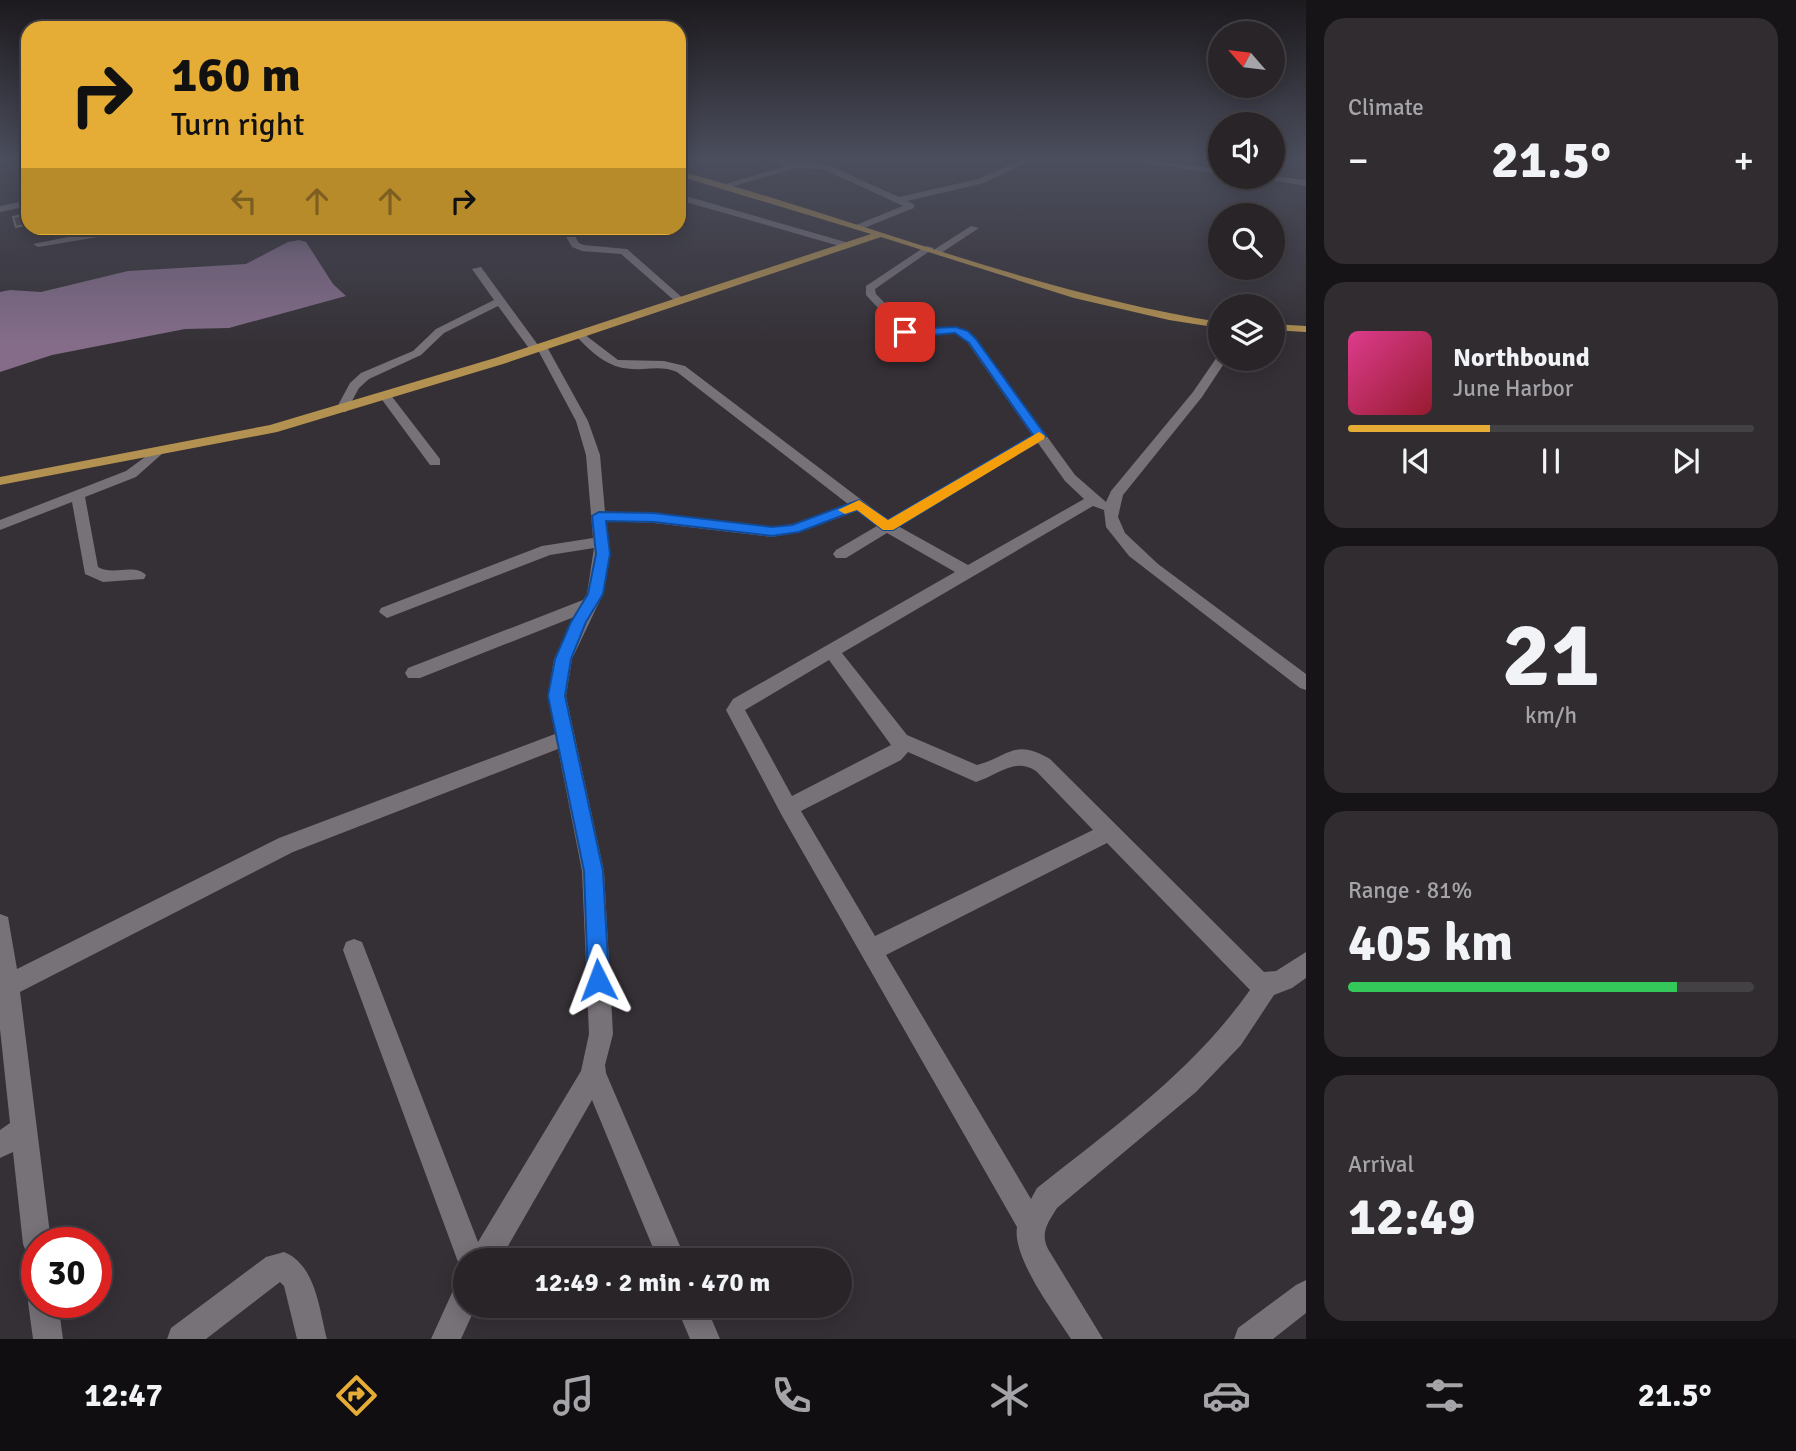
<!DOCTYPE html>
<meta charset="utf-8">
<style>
:root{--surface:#282428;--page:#302c30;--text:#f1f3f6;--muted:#a5a4a8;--line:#444145;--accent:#e5ad35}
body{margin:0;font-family:Signika,sans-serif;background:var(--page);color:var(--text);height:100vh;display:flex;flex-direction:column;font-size:26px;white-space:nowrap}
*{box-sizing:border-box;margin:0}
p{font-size:23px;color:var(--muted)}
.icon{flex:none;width:38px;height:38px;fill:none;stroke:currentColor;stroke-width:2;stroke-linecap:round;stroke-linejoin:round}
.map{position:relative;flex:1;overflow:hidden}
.side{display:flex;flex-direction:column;gap:18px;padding:18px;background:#161416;width:490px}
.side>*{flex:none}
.guide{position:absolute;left:21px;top:21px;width:665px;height:214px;border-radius:21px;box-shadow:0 4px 18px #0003,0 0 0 2px var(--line);background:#e5ad35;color:#111;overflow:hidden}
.needle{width:46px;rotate:298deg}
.fabs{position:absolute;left:1208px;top:21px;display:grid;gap:14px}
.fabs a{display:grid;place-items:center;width:77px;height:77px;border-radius:50%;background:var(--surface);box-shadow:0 4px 18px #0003,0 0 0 2px var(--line);font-size:35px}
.speed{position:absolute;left:21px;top:1227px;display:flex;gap:14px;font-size:35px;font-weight:700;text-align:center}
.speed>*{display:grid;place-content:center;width:91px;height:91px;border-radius:50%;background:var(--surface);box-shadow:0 4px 18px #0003,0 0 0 2px var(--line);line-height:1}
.speed .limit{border:10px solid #d22;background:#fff;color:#111}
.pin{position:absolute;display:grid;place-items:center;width:60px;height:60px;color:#fff;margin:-30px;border-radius:14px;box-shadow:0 4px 10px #0006}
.me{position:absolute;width:77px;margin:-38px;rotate:357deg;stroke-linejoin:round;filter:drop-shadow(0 0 5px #0008)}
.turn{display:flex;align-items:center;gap:24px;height:147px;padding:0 35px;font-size:32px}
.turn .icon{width:91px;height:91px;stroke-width:2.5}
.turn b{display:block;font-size:49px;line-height:60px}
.lanes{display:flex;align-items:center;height:66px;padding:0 35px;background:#0003;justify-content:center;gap:35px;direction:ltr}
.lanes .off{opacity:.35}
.big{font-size:52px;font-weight:800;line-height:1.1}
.side .widget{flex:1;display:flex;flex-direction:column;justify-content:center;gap:10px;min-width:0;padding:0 24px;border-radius:21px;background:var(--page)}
.side .dial{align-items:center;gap:0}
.dial b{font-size:91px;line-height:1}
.song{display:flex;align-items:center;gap:21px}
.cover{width:84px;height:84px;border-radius:10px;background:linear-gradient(135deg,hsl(330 70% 55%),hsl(350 70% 35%))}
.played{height:7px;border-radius:4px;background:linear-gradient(90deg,var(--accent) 35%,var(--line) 35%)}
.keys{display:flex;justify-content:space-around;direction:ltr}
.heat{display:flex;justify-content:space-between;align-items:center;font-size:38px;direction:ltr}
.charge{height:10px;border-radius:5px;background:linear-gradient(90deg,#34c759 81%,var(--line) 0)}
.trip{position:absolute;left:453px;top:1248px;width:399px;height:70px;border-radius:35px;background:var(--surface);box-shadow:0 4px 18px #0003,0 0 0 2px var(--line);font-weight:800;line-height:70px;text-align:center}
.tab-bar{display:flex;height:112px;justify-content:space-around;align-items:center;background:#100e10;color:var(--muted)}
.tab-bar .icon{width:49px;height:49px}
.tab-bar .current{color:var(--accent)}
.tab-bar b{font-size:32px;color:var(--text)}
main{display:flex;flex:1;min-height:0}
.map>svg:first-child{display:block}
</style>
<main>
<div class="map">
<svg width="1306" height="1339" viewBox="0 0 1306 1339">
<rect width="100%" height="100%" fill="#353036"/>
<path fill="#856d8a" d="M299 240 306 242 333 284 346 296 229 328 185 329 52 355 0 372V292L10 290 41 292 128 271 246 264 288 242Z"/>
<path fill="#4c464d" stroke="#89838a" stroke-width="2" d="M28 214V224L16 227 13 217Z"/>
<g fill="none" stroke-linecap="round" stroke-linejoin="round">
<path fill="#777178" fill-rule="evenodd" d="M771 158 828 165 899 197 978 179 1025 158 1032 160 984 183 907 201 914 204V208L859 230 854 227 856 225 903 206 823 169 797 168 723 189 719 186 786 166Z
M881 158H891L892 159 888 161Z
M1109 158H1132L1220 169V174Z
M1272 176 1306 180V186L1254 177Z
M679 194 849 243 851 245 843 247 679 200Z
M28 200V206L0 212V206Z
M971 226 979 228 941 253H935V249Z
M140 228H171L166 231 98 237 38 247 33 244 98 231Z
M561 228H570L579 243 584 245 627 249 685 300 676 302 621 254 582 251 572 247Z
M926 246 934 248 875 289 876 294 910 329 955 327 973 335 1075 475 1106 502 1111 491 1193 392 1217 357 1227 359 1202 397 1123 495 1118 517 1125 533 1158 564 1306 674V690L1300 688 1129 556 1106 527 1104 510 1093 506 842 653 907 735 977 765C1010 756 1014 738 1050 759L1264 972 1276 971 1306 952V978L1292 988 1274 995 1241 1045 1196 1092 1057 1208C1048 1223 1040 1232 1048 1249L1103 1339H1071C1054 1312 1012 1258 1017 1227L781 814 726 710 733 699 955 572 887 533 846 558H836L833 554 836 550 877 526 857 511 800 532 772 537 654 523 606 521 610 554 603 594 572 659 566 696 604 871 613 1034 605 1065 606 1073 686 1260H658L592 1100 500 1260H466V1272L461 1270 343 950 346 942 354 939 362 942 478 1242 581 1071 589 1034 582 871 558 749 293 852 20 992 51 1242H37V1258L27 1254 23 1244 13 1152 0 1158V1130L10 1123 0 1029V914L8 917 17 969 279 838 555 734 548 696 554 659 574 617 420 678H408L405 673 408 668 583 600 587 594 594 548 550 555 387 618 379 612 381 608 542 546 593 538 586 455 576 421 539 352 531 351 498 306 444 333 421 355 369 379 359 388 346 412H338L336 409 350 383 361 373 413 351 436 329 494 300 472 269 481 267 538 345H546L588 421 600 455 605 512 654 513 772 527 793 524 848 504 677 372C666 367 655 368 643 369 612 371 597 358 576 336V332L580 331 618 360 664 361 685 366 888 520 1032 435 965 339 953 333 903 335 866 295V286ZM1038 443 1065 481 1084 499 968 565 898 526ZM829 660 891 745 792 796 745 710ZM908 752 976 782C999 775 1014 757 1036 771L1093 830 875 936 801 811 901 760ZM1107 843 1250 990C1192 1072 1115 1126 1037 1188L1031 1199 886 955Z
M386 393 390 394 440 459V465H430L380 397Z
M156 449 163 453 136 477 85 497 98 567C113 576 134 563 146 575L144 579 103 582 85 574 72 502 0 530V520L126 471Z
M284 1252C316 1265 319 1309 327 1339H297L284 1286 280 1282 206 1339H167L171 1328 266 1257Z
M466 1280V1306H476L461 1339H431L456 1284Z
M1306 1280V1313L1273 1339H1234L1238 1328 1296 1285Z
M37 1290V1302H58L63 1339H33L28 1302 33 1292Z
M676 1306H706L720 1339H690Z"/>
<path fill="#b39150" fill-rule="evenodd" d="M679 171C859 219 1035 293 1220 322V328L1169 320 1074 298 881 237 503 364 277 432 0 485V477L270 425 495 358 871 234 679 176Z
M1272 324 1306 326V332L1272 330Z"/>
</g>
<linearGradient id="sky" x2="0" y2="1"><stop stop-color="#1d1a1e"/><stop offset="0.46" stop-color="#4b4e5d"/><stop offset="1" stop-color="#4b4e5d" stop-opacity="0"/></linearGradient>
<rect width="1306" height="345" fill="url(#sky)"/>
<path fill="#1a73e8" stroke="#114b97" stroke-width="2" d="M956 327 968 331 976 339 1046 436 893 530H883L857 510 799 532 772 536 654 522 606 521 610 554 603 594 586 622 571 659 565 696 603 871 609 980 606 987 598 990 591 987 588 980 584 871 548 696 555 659 571 622 588 594 596 554 592 516 599 512 654 513 772 527 792 525 859 500 888 520 1033 435 969 343 955 333 910 337 900 332 905 329Z"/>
<path fill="#f59e0b" d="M1039 432 1045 436 1044 439 893 530H883L857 510 845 514 838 510 859 500 888 520Z"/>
</svg>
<div class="fabs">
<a><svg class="needle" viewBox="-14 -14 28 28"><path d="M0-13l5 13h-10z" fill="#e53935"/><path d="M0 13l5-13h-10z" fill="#a5a4a8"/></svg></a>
<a><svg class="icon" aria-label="sound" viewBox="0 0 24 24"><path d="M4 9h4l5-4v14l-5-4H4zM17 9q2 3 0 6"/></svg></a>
<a><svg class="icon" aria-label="search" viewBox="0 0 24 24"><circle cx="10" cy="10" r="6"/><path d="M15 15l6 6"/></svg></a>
<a><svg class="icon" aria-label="layers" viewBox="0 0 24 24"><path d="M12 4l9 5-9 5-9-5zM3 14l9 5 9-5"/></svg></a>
</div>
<div class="speed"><div class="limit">30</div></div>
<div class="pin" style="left:905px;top:332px;background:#d93025"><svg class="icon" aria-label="arrive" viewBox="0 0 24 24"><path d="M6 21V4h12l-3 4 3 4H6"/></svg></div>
<svg class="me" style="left:598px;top:980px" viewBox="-20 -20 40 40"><path d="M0-17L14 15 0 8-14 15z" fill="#1a73e8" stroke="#fff" stroke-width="4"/></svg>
<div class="trip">12:49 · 2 min · 470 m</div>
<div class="guide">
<div class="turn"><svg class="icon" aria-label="right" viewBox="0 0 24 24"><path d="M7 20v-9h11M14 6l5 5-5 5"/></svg><div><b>160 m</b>Turn right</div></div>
<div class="lanes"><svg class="icon off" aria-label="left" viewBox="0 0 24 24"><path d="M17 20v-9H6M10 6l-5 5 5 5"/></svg><svg class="icon off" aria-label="ahead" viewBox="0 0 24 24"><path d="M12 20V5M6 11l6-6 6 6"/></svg><svg class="icon off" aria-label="ahead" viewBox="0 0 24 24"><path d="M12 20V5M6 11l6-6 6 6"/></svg><svg class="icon" aria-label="right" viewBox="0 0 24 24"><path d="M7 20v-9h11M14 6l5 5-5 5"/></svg></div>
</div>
</div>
<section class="side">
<div class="widget"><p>Climate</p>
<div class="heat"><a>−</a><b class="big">21.5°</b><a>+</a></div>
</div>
<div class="widget">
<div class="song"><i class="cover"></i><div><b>Northbound</b><p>June Harbor</p></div></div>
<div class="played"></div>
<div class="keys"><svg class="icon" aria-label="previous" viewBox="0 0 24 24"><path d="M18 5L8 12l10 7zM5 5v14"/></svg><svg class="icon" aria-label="pause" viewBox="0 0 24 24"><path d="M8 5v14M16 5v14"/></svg><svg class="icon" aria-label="next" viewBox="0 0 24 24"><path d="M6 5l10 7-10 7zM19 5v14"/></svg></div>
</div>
<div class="widget dial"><b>21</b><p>km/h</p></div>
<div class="widget"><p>Range · 81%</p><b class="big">405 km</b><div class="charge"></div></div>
<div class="widget"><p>Arrival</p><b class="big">12:49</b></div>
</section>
</main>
<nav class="tab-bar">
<b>12:47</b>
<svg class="icon current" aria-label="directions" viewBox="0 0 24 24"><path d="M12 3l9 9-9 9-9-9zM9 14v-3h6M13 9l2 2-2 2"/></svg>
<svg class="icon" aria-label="music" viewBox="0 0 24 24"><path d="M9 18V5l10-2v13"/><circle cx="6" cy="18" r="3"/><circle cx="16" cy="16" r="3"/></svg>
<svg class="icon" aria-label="phone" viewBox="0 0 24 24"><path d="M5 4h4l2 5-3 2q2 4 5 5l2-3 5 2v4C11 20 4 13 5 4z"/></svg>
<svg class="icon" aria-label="climate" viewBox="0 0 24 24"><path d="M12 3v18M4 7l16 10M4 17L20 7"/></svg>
<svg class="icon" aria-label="car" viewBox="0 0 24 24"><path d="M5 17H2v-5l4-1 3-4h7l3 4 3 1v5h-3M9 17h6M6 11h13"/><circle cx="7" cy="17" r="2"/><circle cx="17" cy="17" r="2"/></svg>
<svg class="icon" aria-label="filters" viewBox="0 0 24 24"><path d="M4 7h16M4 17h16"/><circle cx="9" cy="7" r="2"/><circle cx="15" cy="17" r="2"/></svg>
<b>21.5°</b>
</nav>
